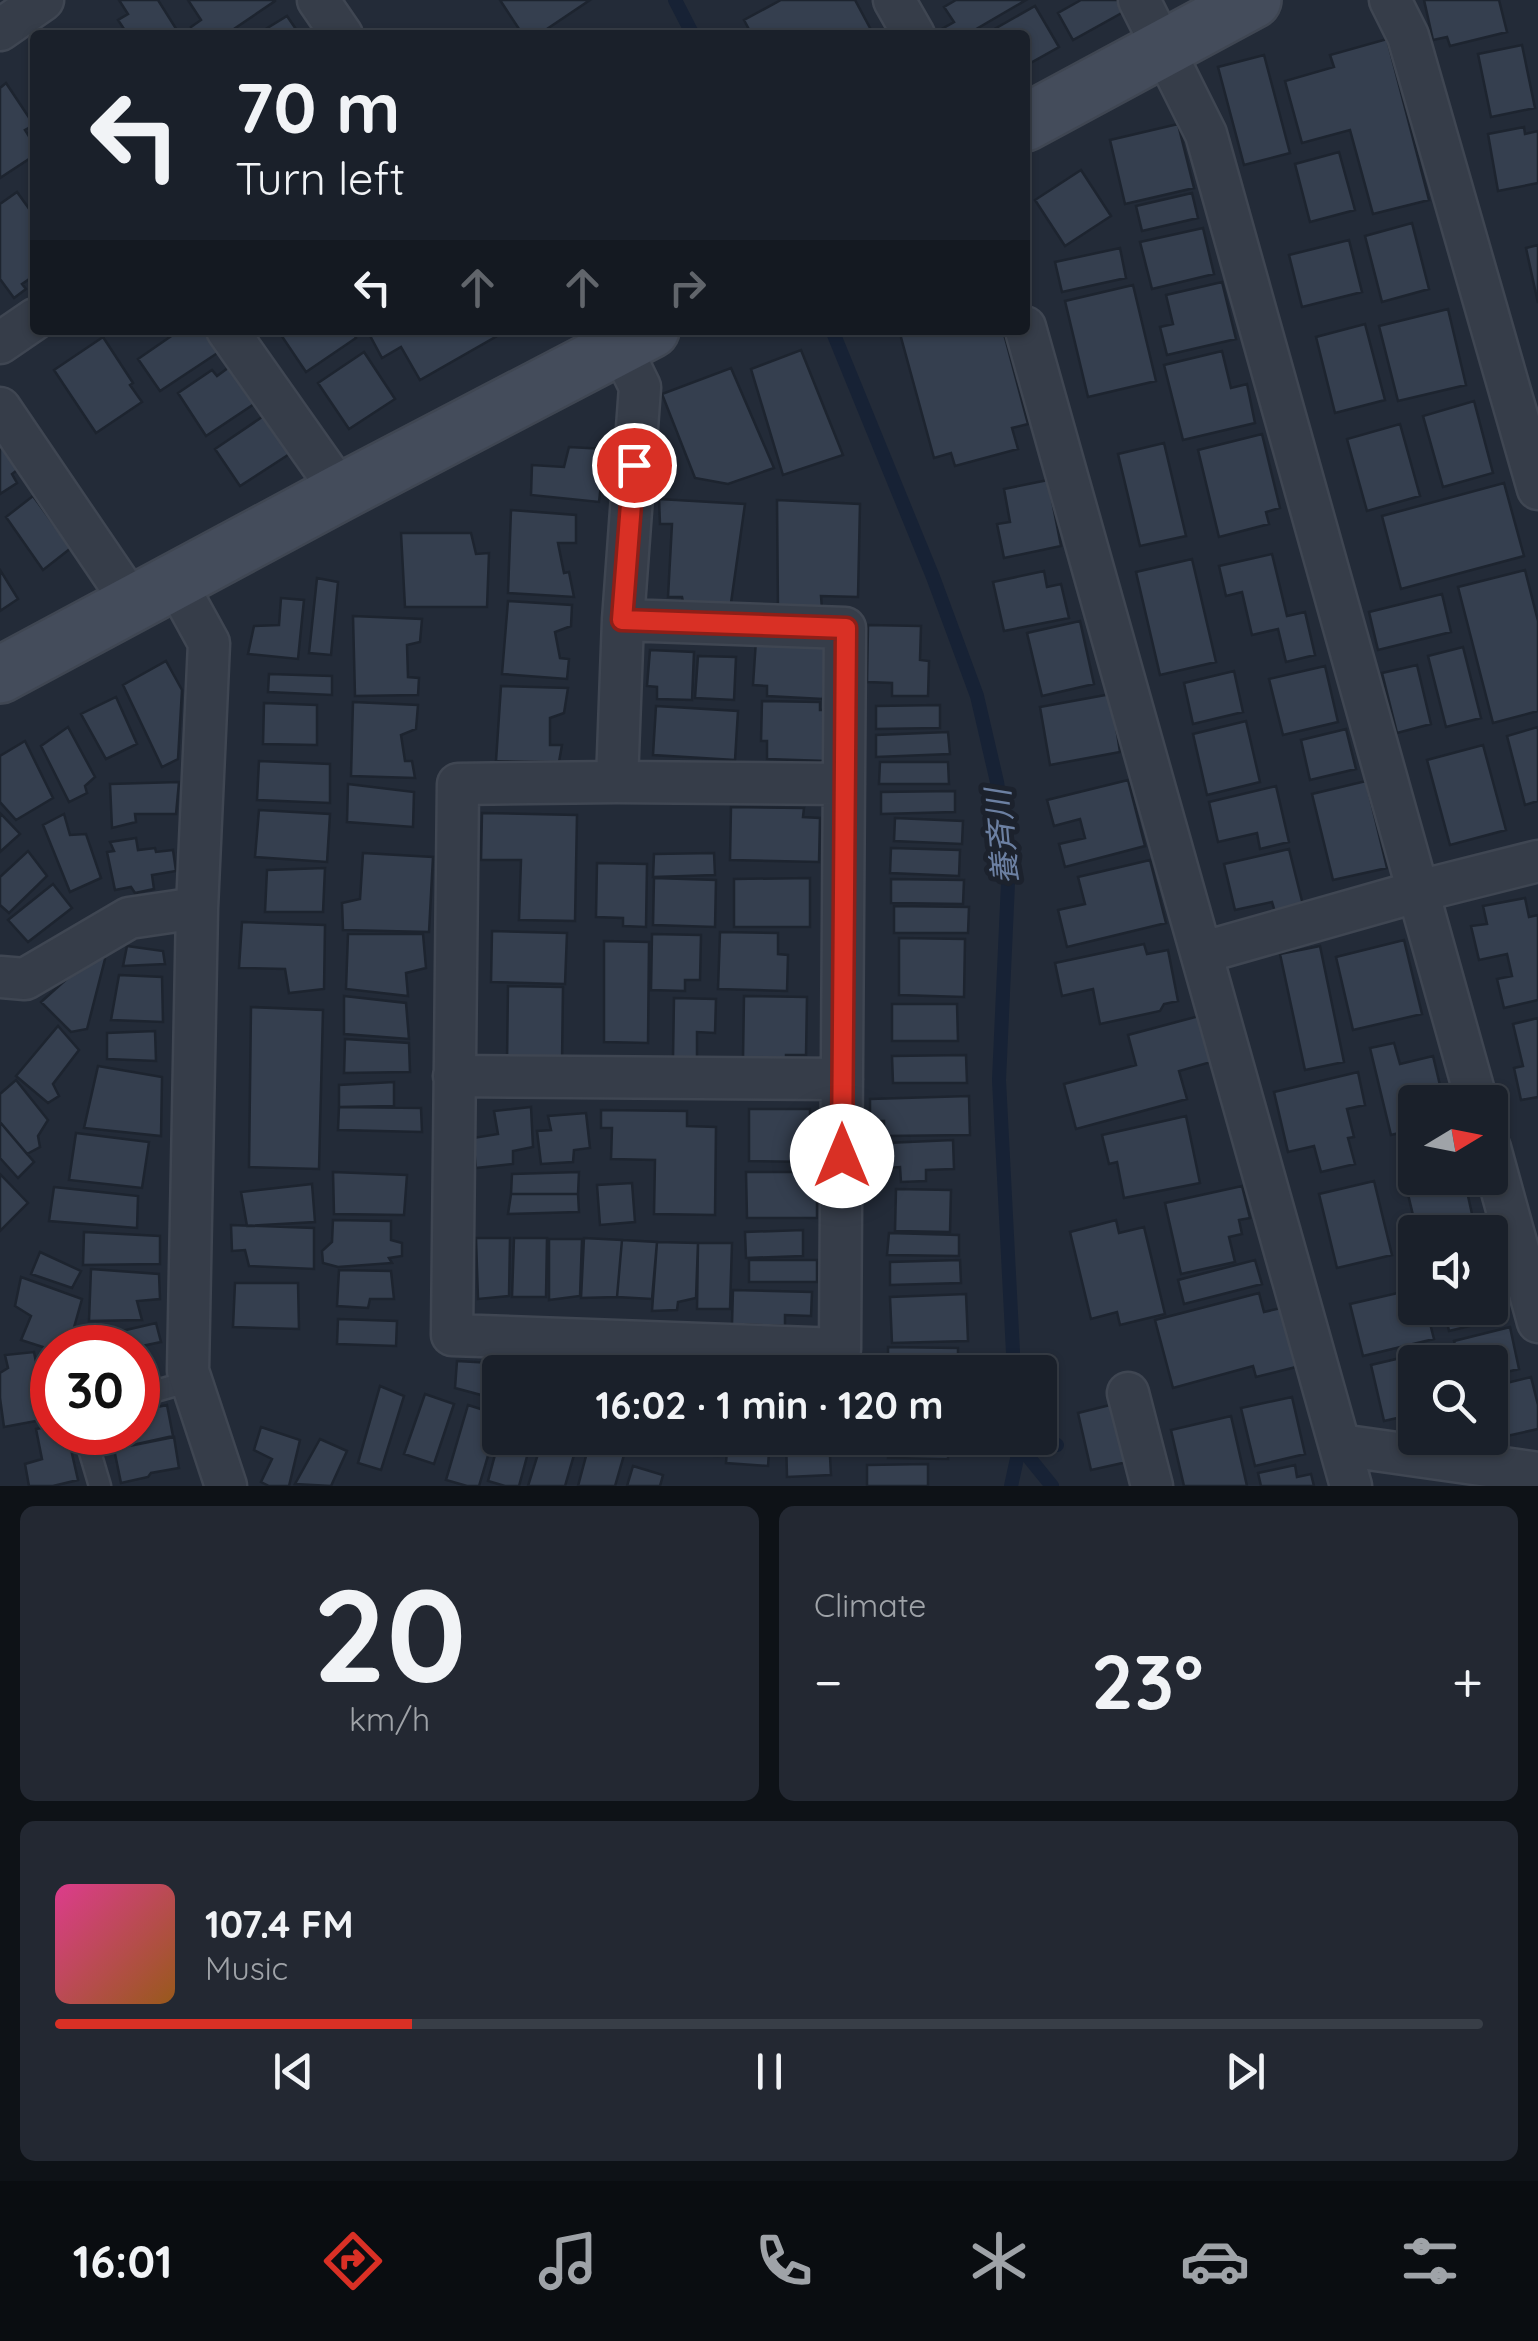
<!DOCTYPE html>
<meta charset="utf-8">
<style>
:root{--surface:#1a202a;--page:#232832;--text:#f1f3f6;--muted:#9fa3a8;--line:#383e47;--accent:#d93025}
body{margin:0;font-family:Quicksand,"Noto Sans JP",sans-serif;background:var(--page);color:var(--text);height:100vh;display:flex;flex-direction:column;font-size:38px;white-space:nowrap}
*{box-sizing:border-box;margin:0}
p{font-size:32px;color:var(--muted)}
.icon{flex:none;width:55px;height:55px;fill:none;stroke:currentColor;stroke-width:2;stroke-linecap:round;stroke-linejoin:round}
.map{position:relative;height:1486px;overflow:hidden}
.sheet{display:flex;flex-direction:column;gap:20px;padding:20px;background:#0e1217;flex:1}
.sheet>*{flex:none}
.guide{position:absolute;left:30px;top:30px;width:1000px;height:305px;border-radius:10px;box-shadow:0 2px 8px #0004,0 0 0 2px var(--line);background:#1a202a;color:var(--text);overflow:hidden}
.needle{width:65px;rotate:80deg}
.buttons{position:absolute;left:1398px;top:1085px;display:grid;gap:20px}
.buttons a{display:grid;place-items:center;width:110px;height:110px;border-radius:10px;background:var(--surface);box-shadow:0 2px 8px #0004,0 0 0 2px var(--line);font-size:50px}
.speed{position:absolute;left:30px;top:1325px;display:flex;gap:20px;font-size:50px;font-weight:700;text-align:center}
.speed>*{display:grid;place-content:center;width:130px;height:130px;border-radius:50%;background:var(--surface);box-shadow:0 2px 8px #0004,0 0 0 2px var(--line);line-height:1}
.speed .limit{border:15px solid #d22;background:#fff;color:#111}
.pin{position:absolute;display:grid;place-items:center;width:85px;height:85px;color:#fff;margin:-42px;border:5px solid #fff;border-radius:50%;box-shadow:0 2px 10px #0007}
.me{position:absolute;width:110px;margin:-55px;rotate:0deg;stroke-linejoin:round;filter:drop-shadow(0 0 8px #0008)}
.turn{display:flex;align-items:center;gap:35px;height:210px;padding:0 40px;font-size:45px}
.turn .icon{width:130px;height:130px;stroke-width:2.5}
.turn b{display:block;font-size:70px;line-height:85px}
.lanes{display:flex;align-items:center;height:95px;padding:0 40px;background:#0003;justify-content:center;gap:50px;direction:ltr}
.lanes .off{opacity:.35}
.big{font-size:75px;font-weight:700;line-height:1.1}
.sheet .tile{flex:1;display:flex;flex-direction:column;justify-content:center;gap:15px;min-width:0;padding:0 35px;border-radius:15px;background:var(--page)}
.sheet .dial{align-items:center;gap:0}
.dial b{font-size:130px;line-height:1}
.song{display:flex;align-items:center;gap:30px}
.cover{width:120px;height:120px;border-radius:15px;background:linear-gradient(135deg,hsl(330 70% 55%),hsl(30 70% 35%))}
.played{height:10px;border-radius:5px;background:linear-gradient(90deg,var(--accent) 25%,var(--line) 25%)}
.keys{display:flex;justify-content:space-around;direction:ltr}
.heat{display:flex;justify-content:space-between;align-items:center;font-size:55px;direction:ltr}
.sheet .tiles{flex:1;display:grid;gap:20px;grid-template-columns:1fr 1fr}
.tile:last-child{grid-column:span 2}
.trip{position:absolute;left:482px;top:1355px;width:575px;height:100px;border-radius:10px;background:var(--surface);box-shadow:0 2px 8px #0004,0 0 0 2px var(--line);font-weight:700;line-height:100px;text-align:center}
.dock{display:flex;height:160px;justify-content:space-around;align-items:center;background:#0a0d11;color:var(--muted)}
.dock .icon{width:70px;height:70px}
.dock .on{color:var(--accent)}
.dock b{font-size:45px;color:var(--text)}
.map>svg:first-child{display:block}
</style>
<div class="map">
<svg width="1538" height="1486" viewBox="0 0 1538 1486">
<rect width="100%" height="100%" fill="#232b38"/>
<g fill="none" stroke-linecap="round" stroke-linejoin="round">
<path stroke="#172235" stroke-width="14" d="M675 0 693 35
M832 330 933 577 977 696 997 782 1009 861 999 1080 1014 1372
M1040 1435 1057 1445
M1018 1444 1052 1486
M1011 1486 1018 1454V1443"/>
</g>
<path fill="#353f4f" stroke="#1d242f" stroke-width="2.5" d="M119 0H158L180 35H128L118 20 128 14Z
M188 0H275V1L225 35H197L191 27 201 20Z
M500 0H590L538 35H523Z
M781 0H855L870 28 857 35H752L744 20Z
M956 0H1026L966 35H943L940 30 954 22 944 7Z
M1081 0H1121L1127 10 1073 40 1058 13Z
M1424 0H1499L1507 32 1450 46 1447 37 1433 40Z
M1035 6 1059 47 1025 66V35H984Z
M287 16 300 35H256Z
M1387 39 1429 200 1373 214 1350 130 1302 143 1285 81 1334 67 1330 55Z
M1522 45 1535 108 1491 117 1478 54Z
M1264 55 1290 153 1244 165 1218 67Z
M6 83 34 125 25 130 35 146V155L0 178V88Z
M1178 124 1194 188 1125 204 1110 140Z
M1524 127 1525 134 1538 131V183L1498 191 1488 134Z
M1339 152 1355 210 1310 222 1295 164Z
M1081 170 1111 216 1065 246 1035 200Z
M17 192 35 217V275L22 284 26 289 14 298 0 279V204Z
M1192 193 1198 218 1142 231 1136 206Z
M1412 223 1429 289 1382 302 1365 236Z
M1203 228 1214 274 1152 289 1140 242Z
M1349 240 1362 292 1302 307 1289 255Z
M1538 245V303L1526 248Z
M1120 248 1126 278 1062 292 1055 262Z
M1222 282 1236 339 1167 355 1160 327 1173 324 1166 295Z
M1133 285 1156 381 1088 397 1065 301Z
M1448 309 1466 385 1398 401 1379 326Z
M1365 324 1385 400 1335 413 1316 337Z
M180 330H204L219 352 160 391 138 359Z
M281 330H351L356 338 306 372 279 332Z
M367 330H493L497 336 420 380 401 347 382 358Z
M899 330H1003L1028 424 1012 428 1018 449 955 466 951 453 934 458Z
M103 337 133 383 130 385 142 402 96 433 54 370Z
M801 350 843 455 783 475 751 369Z
M1222 351 1231 388 1247 384 1255 423 1183 440 1164 365Z
M364 352 395 399 349 429 318 383Z
M232 365 257 402 206 436 178 393 212 370 217 376Z
M731 368 774 468 728 484 695 478 662 394Z
M1474 401 1493 473 1443 487 1423 416Z
M265 415 291 453 240 486 215 449Z
M1400 424 1420 496 1367 511 1347 439Z
M0 434 21 467 12 474 17 483 0 494Z
M1262 434 1280 508 1266 512 1269 524 1219 537 1198 450Z
M1164 443 1186 536 1140 546 1118 454Z
M569 447 605 449 599 502 531 495 532 465 564 467Z
M1048 480 1061 546 1004 558 997 524 1010 522 1004 489Z
M1504 483 1524 556 1401 589 1382 516Z
M33 496 71 548 43 570 6 517Z
M659 499 745 504 730 610 685 612 682 597H668L672 524H660Z
M777 500 860 504 858 597 821 596 822 609 778 611Z
M511 510 576 515V543H558L564 573 569 572 574 597 508 593Z
M401 533H471L476 554 489 553 487 607H405Z
M1272 554 1287 616 1305 612 1315 655 1286 662 1278 629 1252 635 1242 592 1226 596 1219 566Z
M1192 559 1216 662 1160 675 1136 572Z
M0 570 18 599 0 611Z
M1525 570 1538 621V711L1493 723 1458 587Z
M1044 571 1047 587 1061 584 1069 618 1004 631 993 582Z
M317 578 338 582 331 655 309 653Z
M1442 594 1451 632 1378 650 1369 612Z
M281 598 304 600 298 659 248 654 254 626 279 625Z
M508 601 572 605 571 626 555 632 560 658 569 659 567 679 502 674Z
M353 616 422 619 420 642 407 645 408 677 419 678 418 695 355 696Z
M1080 621 1094 684 1042 696 1027 633Z
M868 625 921 626 920 660 929 661 928 696H892V683L867 682Z
M756 640 827 645 823 699 767 696V686L753 685Z
M1463 647 1481 718 1446 727 1428 656Z
M650 650 694 652 692 700 657 699V687L647 686Z
M698 656 736 657 734 700 695 698Z
M166 661 182 690 178 759 162 767 123 685Z
M1417 665 1431 724 1397 733 1382 673Z
M1325 666 1338 722 1283 735 1269 679Z
M1234 671 1243 712 1193 724 1184 683Z
M269 674 332 676V695L268 692Z
M501 686 568 688 564 713 550 718V745H562L559 762 496 761Z
M1111 694 1120 752 1050 765 1040 707Z
M116 697 137 744 106 759 81 714Z
M762 701 820 702V710H835L826 761 767 759V741H761Z
M353 702 418 705 416 729 401 735 405 761H412L415 778 351 776Z
M264 703 317 705V745L263 744Z
M940 705V728L876 729V706Z
M656 706 738 711 735 760 653 755Z
M1246 721 1260 782 1207 795 1193 734Z
M68 727 95 777 85 786 87 793 69 802 41 746Z
M1538 727V801L1525 805 1507 736Z
M1346 729 1356 769 1310 780 1301 740Z
M948 732 950 754 876 757V735Z
M25 741 53 798 16 820 0 802V756Z
M1483 745 1506 830 1450 845 1427 760Z
M259 761 330 764V803L257 800Z
M880 762H948L949 784H879Z
M1128 780 1145 846 1065 867 1059 844 1085 838 1080 819 1054 826 1047 800Z
M1366 781 1387 868 1333 880 1312 794Z
M179 782 176 814H135L136 822 112 828 110 784Z
M348 784 414 792 413 827 347 822Z
M1276 786 1289 842 1260 849 1257 833 1218 842 1209 802Z
M955 791V812L881 814V792Z
M731 807 804 808 803 817 820 818 819 862 730 860Z
M259 810 330 814 327 862 255 857Z
M0 813 20 834 0 852Z
M482 813 577 815 575 921 519 920 521 860H481Z
M64 814 70 835 86 834 101 878 70 892 43 825Z
M895 818 963 821 962 844 894 841Z
M136 838 138 850 155 848 156 852 173 850 176 871 152 875 154 889 135 893 131 887 115 890 107 852 114 851 110 842Z
M891 848 960 850 959 876 890 873Z
M1289 849 1303 905 1275 912 1272 902 1235 910 1224 864Z
M28 851 47 876 9 913 0 905V877Z
M363 853 433 857 429 932 343 930 342 903 360 899Z
M714 853 715 875 653 877 654 854Z
M1150 860 1166 923 1067 947 1058 910 1085 904 1078 877Z
M597 863 647 864 646 927 623 926V918L596 917Z
M325 868 323 912H265L267 870Z
M654 878 716 880 715 927 653 925Z
M810 878V927H734V879Z
M891 879 964 880 963 904 891 903Z
M53 884 72 908 28 942 8 920Z
M1525 898 1529 917 1538 915V1000L1504 1008 1497 979 1512 976 1507 954 1479 960 1471 926 1487 924 1483 906Z
M894 906 969 907 968 933H894Z
M242 922 325 925 324 989 289 993 285 969 239 968Z
M492 931 567 933 565 984 491 982Z
M720 932 778 933V954L788 955 787 991 718 989Z
M348 934H423L426 968 406 973 408 996 346 989Z
M652 934 701 935 700 980H685V991L651 990Z
M899 938 965 939 964 997 899 995Z
M1404 940 1422 1014 1353 1030 1336 957Z
M604 941 649 942 648 1043 604 1042Z
M1144 944 1147 954 1168 950 1178 1001 1164 1004 1160 1011 1100 1024 1093 989 1062 996 1055 963Z
M127 946 163 951 165 964 123 966Z
M1320 946 1344 1062 1305 1070 1280 954Z
M99 950 105 959 87 1029 71 1032 41 1002Z
M119 975 162 977 163 1022 111 1020Z
M508 986 563 987 562 1063H507Z
M344 996 406 1003 409 1039 344 1034Z
M744 996 807 997 806 1055H786V1060L743 1059Z
M674 998 716 999 715 1033 697 1032V1059L673 1058Z
M892 1004H957L958 1041H892Z
M251 1007 323 1010 319 1169 249 1167Z
M1199 1016 1211 1062 1179 1071 1187 1099 1076 1129 1064 1084 1136 1065 1128 1035Z
M1538 1018V1097L1521 1100 1514 1068 1523 1066 1513 1024Z
M58 1026 79 1050 53 1084 59 1096 48 1103 16 1076Z
M155 1031 156 1061 107 1059V1033Z
M345 1039 409 1043 410 1072 344 1073Z
M1394 1043 1400 1064 1433 1056 1444 1102H1415V1129L1391 1135 1370 1048Z
M966 1055 967 1083H893L892 1056Z
M98 1066 162 1077 161 1136 84 1128Z
M1358 1072 1365 1105 1347 1109 1354 1137 1348 1138 1355 1164 1321 1172 1314 1146 1288 1152 1274 1092Z
M16 1080 48 1120 38 1136 40 1147 27 1154 0 1122V1094Z
M394 1082V1106L339 1107V1085Z
M969 1096 970 1135 884 1136V1121H870V1099Z
M339 1107 421 1108 422 1132 338 1130Z
M531 1107 533 1147 513 1151V1164L476 1168 473 1138 498 1134 494 1111Z
M749 1109H810V1162L749 1161Z
M601 1110 687 1111V1126L716 1127 715 1215 654 1214 655 1160 611 1159 612 1128H601Z
M586 1113 590 1148 574 1150 573 1162 541 1164 537 1131 551 1130 548 1116Z
M1186 1116 1200 1183 1124 1198 1117 1162 1109 1164 1102 1135Z
M0 1122 34 1162 18 1178 0 1158Z
M76 1133 149 1142 142 1188 69 1180Z
M953 1140 954 1169 926 1170V1181L901 1182 900 1167 887 1168 886 1143Z
M1415 1166V1178H1464L1474 1223 1433 1232H1417L1402 1169Z
M333 1172 407 1175 404 1215 334 1214Z
M579 1172 578 1194H511L512 1174Z
M746 1172H817V1218H747Z
M0 1174 28 1203 0 1231Z
M1374 1181 1392 1255 1337 1268 1319 1194Z
M632 1183 635 1222 600 1225 597 1185Z
M312 1184 315 1222 247 1226 241 1192Z
M1242 1186 1250 1218 1239 1220 1242 1234 1229 1237 1235 1262 1181 1274 1165 1203Z
M54 1187 138 1196 137 1228 49 1221Z
M896 1189 951 1190 950 1232 895 1231Z
M511 1194H578L579 1212 508 1214Z
M333 1220 391 1221V1240L402 1243V1256L389 1258 392 1263 338 1267 323 1263 322 1251 332 1242Z
M1116 1220 1119 1233 1144 1227 1165 1314 1120 1325 1117 1312 1091 1319 1070 1232Z
M231 1225 314 1228V1269L249 1266 245 1250 232 1251Z
M803 1230V1256L746 1258 745 1232Z
M84 1232 160 1236V1264L83 1265Z
M889 1233 959 1235V1256L887 1255Z
M476 1238H510L509 1296 478 1299Z
M514 1238H547L546 1297H512Z
M584 1238 622 1240 617 1297 581 1298Z
M549 1239H582L580 1296 549 1300Z
M622 1240 657 1242 652 1299 617 1297Z
M657 1242 698 1243 696 1298 678 1302 677 1310 652 1311Z
M698 1243H732L730 1309H697Z
M40 1252 81 1271 72 1288 31 1274Z
M749 1260H817V1282H749Z
M960 1260 961 1283 890 1285V1262Z
M1255 1260 1262 1284 1184 1304 1178 1280Z
M1490 1265 1503 1318 1449 1331 1444 1308H1490Z
M91 1269 159 1274 160 1299 137 1301 142 1320 89 1321Z
M339 1270 391 1271 394 1299H370L368 1308 337 1306Z
M21 1277 82 1299 71 1338 57 1340 52 1350 21 1340 31 1316 15 1306Z
M235 1283H298L299 1329 233 1327Z
M1415 1289V1308H1426L1434 1339 1363 1356 1350 1304Z
M733 1290 812 1292 811 1316 785 1315V1326L732 1324Z
M1259 1293 1264 1312 1281 1308 1296 1367 1256 1377 1253 1366 1173 1388 1155 1320Z
M966 1294 968 1341 892 1343 890 1297Z
M338 1319 397 1321 396 1346 337 1344Z
M156 1323 161 1342 142 1346 145 1367 138 1369V1348H84L83 1340Z
M1510 1327 1519 1369 1490 1376V1362H1460L1454 1341Z
M888 1347 958 1348V1372H888Z
M1434 1350 1437 1362H1415V1414L1384 1421 1371 1365Z
M34 1352 36 1362H43L52 1400V1418L4 1427 0 1398V1373L8 1368 5 1355Z
M457 1361 526 1365V1372H500V1400L455 1388Z
M540 1364 578 1365V1372H540Z
M1531 1377 1538 1405V1429L1484 1441 1483 1438H1490V1387Z
M380 1386 404 1396 381 1470 358 1463Z
M425 1394 454 1404 434 1464 404 1454Z
M1292 1397 1305 1454 1255 1466 1241 1408Z
M1114 1404 1127 1462 1091 1470 1078 1413Z
M167 1405 173 1436 119 1448 116 1432H138V1411Z
M468 1405 500 1415 479 1486H467L446 1480Z
M1231 1416 1247 1486H1184L1171 1430Z
M52 1426V1432H67L78 1480 53 1486H29L25 1464 42 1459 36 1429Z
M261 1427 300 1440 289 1486H269L261 1482 272 1459 254 1450Z
M500 1436 532 1438 519 1486H505L488 1481Z
M174 1437 179 1468 151 1473 148 1477 121 1483 114 1449Z
M543 1438H567L578 1441 565 1486H528Z
M670 1438H719L718 1456 669 1454Z
M728 1438H770L768 1466 726 1463Z
M786 1438H829L831 1475 787 1477Z
M888 1438H948V1459L888 1458Z
M320 1439 347 1451 331 1486 295 1484Z
M589 1445 624 1455 615 1486H578Z
M928 1464V1486H867V1465Z
M1295 1465 1297 1477 1311 1474 1314 1486H1261L1258 1473Z
M633 1466 663 1475 660 1486H627Z"/>
<g fill="none" stroke-linecap="round" stroke-linejoin="round">
<defs>
<path id="lane" d="M138 1396 191 1381
M84 1432 100 1486"/>
<path id="street" d="M318 0 342 35
M894 0 914 35
M1139 0 1206 134 1477 1102
M1390 0 1408 36 1538 489
M0 30 43 0
M1025 327 1351 1486
M227 330 341 492
M607 330 620 346 640 387 623 620 617 782
M0 343 35 319
M0 408 133 604
M175 581 209 643 197 908 188 1371 226 1486
M623 620 845 628 840 1349 452 1335 458 784 617 782 844 784
M1201 953 1419 891 1538 861
M0 977 25 979 129 918 197 908
M454 1076 842 1079
M1490 1148 1538 1322
M1128 1393 1152 1486
M1340 1445 1538 1473"/>
<path id="secondary" d="M1025 123 1253 0
M0 675 341 492 651 330"/>
</defs>
<use href="#lane" stroke="#3f4652" stroke-width="25"/>
<use href="#street" stroke="#3f4652" stroke-width="45"/>
<use href="#secondary" stroke="#3f4652" stroke-width="60"/>
<use href="#lane" stroke="#363d49" stroke-width="20"/>
<use href="#street" stroke="#363d49" stroke-width="40"/>
<use href="#secondary" stroke="#444c5b" stroke-width="55"/>
</g>
<g fill="none" stroke-linecap="round" stroke-linejoin="round">
<defs>
<path id="route" d="M634 465 622 620 846 628 842 1156"/>
</defs>
<use href="#route" stroke="#8d1f18" stroke-width="25"/>
<use href="#route" stroke="#d93025" stroke-width="18"/>
</g>
<g text-anchor="middle" dominant-baseline="central" stroke-width="10" stroke-linejoin="round" paint-order="stroke">
<g font-size="32" font-style="italic" fill="#6c80a2" stroke="#1c222d">
<text transform="translate(1001 837) rotate(-95)">養斉川</text>
</g>
</g>
</svg>
<div class="buttons">
<a><svg class="needle" viewBox="-14 -14 28 28"><path d="M0-13l5 13h-10z" fill="#e53935"/><path d="M0 13l5-13h-10z" fill="#9fa3a8"/></svg></a>
<a><svg class="icon" aria-label="sound" viewBox="0 0 24 24"><path d="M4 9h4l5-4v14l-5-4H4zM17 9q2 3 0 6"/></svg></a>
<a><svg class="icon" aria-label="search" viewBox="0 0 24 24"><circle cx="10" cy="10" r="6"/><path d="M15 15l6 6"/></svg></a>
</div>
<div class="speed"><div class="limit">30</div></div>
<div class="pin" style="left:634px;top:465px;background:#d93025"><svg class="icon" aria-label="arrive" viewBox="0 0 24 24"><path d="M6 21V4h12l-3 4 3 4H6"/></svg></div>
<svg class="me" style="left:842px;top:1156px" viewBox="-20 -20 40 40"><circle r="19" fill="#fff"/><path d="M0-13L10 11 0 6-10 11z" fill="#d93025"/></svg>
<div class="trip">16:02 · 1 min · 120 m</div>
<div class="guide">
<div class="turn"><svg class="icon" aria-label="left" viewBox="0 0 24 24"><path d="M17 20v-9H6M10 6l-5 5 5 5"/></svg><div><b>70 m</b>Turn left</div></div>
<div class="lanes"><svg class="icon" aria-label="left" viewBox="0 0 24 24"><path d="M17 20v-9H6M10 6l-5 5 5 5"/></svg><svg class="icon off" aria-label="ahead" viewBox="0 0 24 24"><path d="M12 20V5M6 11l6-6 6 6"/></svg><svg class="icon off" aria-label="ahead" viewBox="0 0 24 24"><path d="M12 20V5M6 11l6-6 6 6"/></svg><svg class="icon off" aria-label="right" viewBox="0 0 24 24"><path d="M7 20v-9h11M14 6l5 5-5 5"/></svg></div>
</div>
</div>
<section class="sheet">
<div class="tiles">
<div class="tile dial"><b>20</b><p>km/h</p></div>
<div class="tile"><p>Climate</p>
<div class="heat"><a>−</a><b class="big">23°</b><a>+</a></div>
</div>
<div class="tile">
<div class="song"><i class="cover"></i><div><b>107.4 FM</b><p>Music</p></div></div>
<div class="played"></div>
<div class="keys"><svg class="icon" aria-label="previous" viewBox="0 0 24 24"><path d="M18 5L8 12l10 7zM5 5v14"/></svg><svg class="icon" aria-label="pause" viewBox="0 0 24 24"><path d="M8 5v14M16 5v14"/></svg><svg class="icon" aria-label="next" viewBox="0 0 24 24"><path d="M6 5l10 7-10 7zM19 5v14"/></svg></div>
</div>
</div>
</section>
<nav class="dock">
<b>16:01</b>
<svg class="icon on" aria-label="directions" viewBox="0 0 24 24"><path d="M12 3l9 9-9 9-9-9zM9 14v-3h6M13 9l2 2-2 2"/></svg>
<svg class="icon" aria-label="music" viewBox="0 0 24 24"><path d="M9 18V5l10-2v13"/><circle cx="6" cy="18" r="3"/><circle cx="16" cy="16" r="3"/></svg>
<svg class="icon" aria-label="phone" viewBox="0 0 24 24"><path d="M5 4h4l2 5-3 2q2 4 5 5l2-3 5 2v4C11 20 4 13 5 4z"/></svg>
<svg class="icon" aria-label="climate" viewBox="0 0 24 24"><path d="M12 3v18M4 7l16 10M4 17L20 7"/></svg>
<svg class="icon" aria-label="car" viewBox="0 0 24 24"><path d="M5 17H2v-5l4-1 3-4h7l3 4 3 1v5h-3M9 17h6M6 11h13"/><circle cx="7" cy="17" r="2"/><circle cx="17" cy="17" r="2"/></svg>
<svg class="icon" aria-label="filters" viewBox="0 0 24 24"><path d="M4 7h16M4 17h16"/><circle cx="9" cy="7" r="2"/><circle cx="15" cy="17" r="2"/></svg>
</nav>
